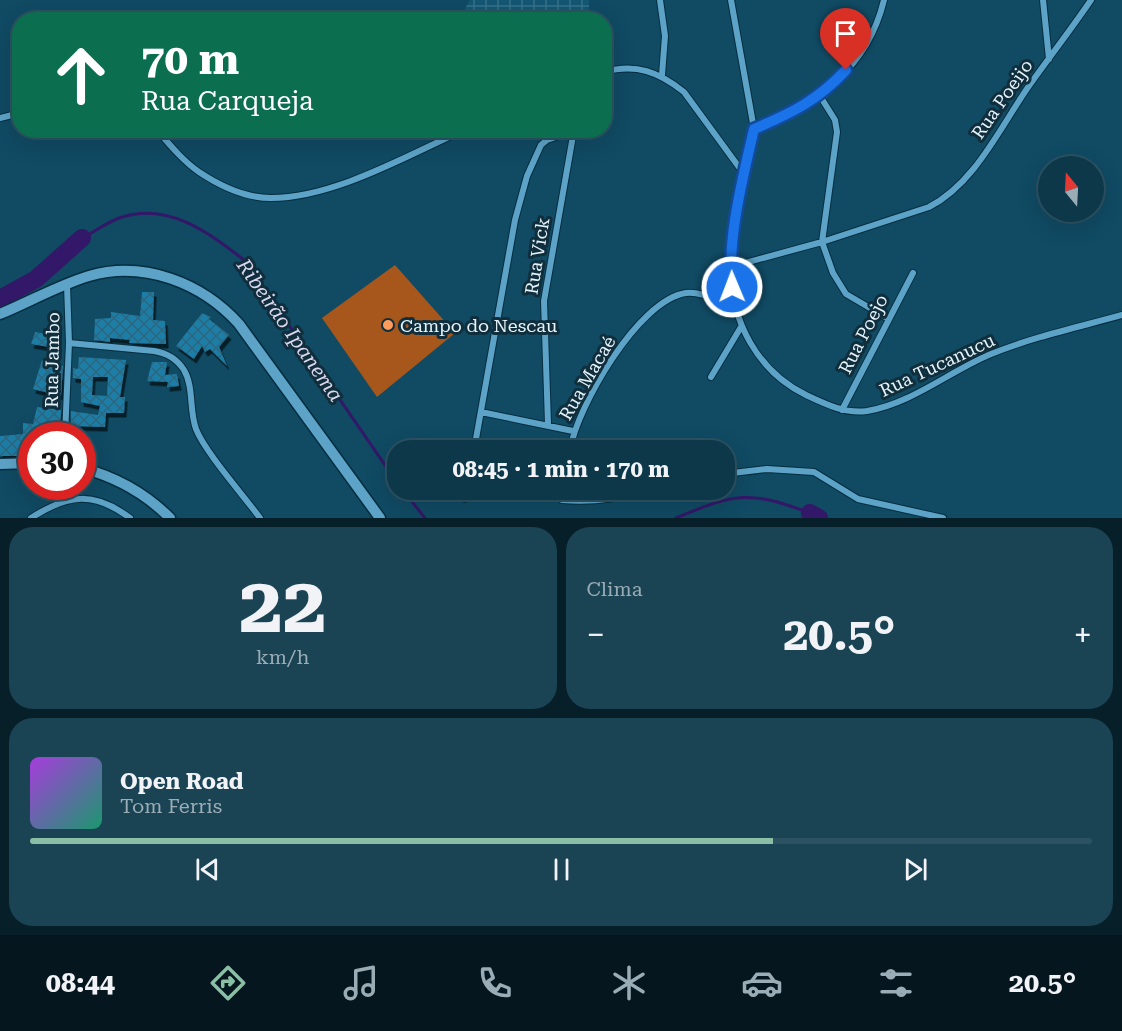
<!DOCTYPE html>
<html lang="pt">
<meta charset="utf-8">
<style>
:root{--surface:#0c384a;--page:#1a4354;--text:#f1f3f6;--muted:#9aacb5;--line:#2c5262;--accent:#8abfa5}
body{margin:0;font-family:"Roboto Serif",serif;background:var(--page);color:var(--text);height:100vh;display:flex;flex-direction:column;font-size:22px;white-space:nowrap}
*{box-sizing:border-box;margin:0}
p{font-size:20px;color:var(--muted)}
.icon{flex:none;width:33px;height:33px;fill:none;stroke:currentColor;stroke-width:2;stroke-linecap:round;stroke-linejoin:round}
.map{position:relative;height:518px;overflow:hidden}
.side{display:flex;flex-direction:column;gap:9px;padding:9px;background:#071f29;flex:1}
.side>*{flex:none}
.top-card{position:absolute;left:12px;top:12px;width:600px;height:126px;border-radius:24px;box-shadow:0 6px 24px #0002,0 0 0 2px var(--line);background:#0b6e4f;color:#fff;overflow:hidden}
.needle{width:39px;rotate:342deg}
.buttons{position:absolute;left:1038px;top:156px;display:grid;gap:12px}
.buttons a{display:grid;place-items:center;width:66px;height:66px;border-radius:50%;background:var(--surface);box-shadow:0 6px 24px #0002,0 0 0 2px var(--line);font-size:30px}
.speed{position:absolute;left:18px;top:422px;display:flex;gap:12px;font-size:30px;font-weight:700;text-align:center}
.speed>*{display:grid;place-content:center;width:78px;height:78px;border-radius:50%;background:var(--surface);box-shadow:0 6px 24px #0002,0 0 0 2px var(--line);line-height:1}
.speed .limit{border:9px solid #d22;background:#fff;color:#111}
.pin{position:absolute;display:grid;place-items:center;width:51px;height:51px;color:#fff;margin:-62px -26px;border-radius:50% 50% 50% 0;rotate:-45deg;box-shadow:0 0 6px #0007}
.pin .icon{rotate:45deg}
.me{position:absolute;width:66px;margin:-33px;rotate:359deg;stroke-linejoin:round;filter:drop-shadow(0 0 4px #0008)}
.turn{display:flex;align-items:center;gap:21px;height:126px;padding:0 30px;font-size:27px}
.turn .icon{width:78px;height:78px;stroke-width:2.5}
.turn b{display:block;font-size:42px;line-height:51px}
.big{font-size:45px;font-weight:700;line-height:1.1}
.side .widget{flex:1;display:flex;flex-direction:column;justify-content:center;gap:9px;min-width:0;padding:0 21px;border-radius:24px;background:var(--page)}
.side .dial{align-items:center;gap:0}
.dial b{font-size:78px;line-height:1}
.song{display:flex;align-items:center;gap:18px}
.cover{width:72px;height:72px;border-radius:9px;background:linear-gradient(135deg,hsl(280 70% 55%),hsl(160 70% 35%))}
.played{height:6px;border-radius:3px;background:linear-gradient(90deg,var(--accent) 70%,var(--line) 70%)}
.keys{display:flex;justify-content:space-around;direction:ltr}
.heat{display:flex;justify-content:space-between;align-items:center;font-size:33px;direction:ltr}
.side .tiles{flex:1;display:grid;gap:9px;grid-template-columns:1fr 1fr}
.widget:last-child{grid-column:span 2}
.trip{position:absolute;left:387px;top:440px;width:348px;height:60px;border-radius:24px;background:var(--surface);box-shadow:0 6px 24px #0002,0 0 0 2px var(--line);font-weight:700;line-height:60px;text-align:center}
.tab-bar{display:flex;height:96px;justify-content:space-around;align-items:center;background:#05161e;color:var(--muted)}
.tab-bar .icon{width:42px;height:42px}
.tab-bar .on{color:var(--accent)}
.tab-bar b{font-size:27px;color:var(--text)}
.map>svg:first-child{display:block}
</style>
<div class="map">
<svg width="1122" height="518" viewBox="0 0 1122 518">
<defs>
<pattern id="industrial-grid" width="8" height="8" patternUnits="userSpaceOnUse" patternTransform="scale(1.5)"><rect width="8" height="8" fill="#145773"/><path d="M0 4h8M4 0v8" fill="none" stroke="#367088"/></pattern>
<pattern id="building-cross-hatch" width="8" height="8" patternUnits="userSpaceOnUse" patternTransform="scale(1.5)"><rect width="8" height="8" fill="#1d7ea7"/><path d="M0 0l8 8M0 8l8-8" fill="none" stroke="#2f667e"/></pattern>
<filter id="shadow"><feDropShadow dx="2.5" dy="4.5" stdDeviation="0" flood-color="#0009"/></filter>
</defs>
<rect width="100%" height="100%" fill="#104a63"/>
<path fill="url(#industrial-grid)" d="M470 0H589V19H459Z"/>
<path fill="#a7571c" d="M395 265 455 333 377 397 322 318Z"/>
<g fill="none" stroke-linecap="round" stroke-linejoin="round">
<path stroke="#331768" stroke-width="3" d="M82 238C94 232 106 223 119 218 167 201 208 232 244 260L398 484
M402 489 425 518
M676 518C736 493 748 490 810 513"/>
<path stroke="#331768" stroke-width="18" d="M0 299 36 279 82 238
M810 513 819 518"/>
</g>
<path fill="url(#building-cross-hatch)" fill-rule="evenodd" filter="url(#shadow)" d="M142 292H154L153 320 165 321 166 344 129 343 130 340 110 338V342L94 340 95 319 111 318V312L140 316Z
M202 313 211 317 209 319 229 335 219 347 227 366 210 349 205 352 202 346 194 359 176 346Z
M35 332 57 336 56 348 31 344Z
M79 357 126 360 120 397H125L124 413H106L105 427 71 426V411L98 415 100 406 81 402V379L73 378V368L78 369ZM93 377H108L107 396 92 395Z
M42 360 63 366 61 396 33 389Z
M152 362H167L165 375 177 374 179 386 167 387 168 382 147 381Z
M37 407 61 410 60 435H32V456H0V436L23 434V423L33 424Z"/>
<g fill="none" stroke-linecap="round" stroke-linejoin="round">
<defs>
<path id="minor" d="M660 0 665 36 662 75
M731 0 754 129
M1043 0 1049 59
M604 72C636 63 659 72 684 92L744 174C739 203 729 240 730 269 732 322 757 371 806 395 825 404 845 414 867 411 911 404 950 371 991 354 1033 337 1079 327 1122 315
M820 96 835 120 837 132 822 242 833 273 846 294 887 318
M0 118 20 113
M157 130C170 145 183 161 199 172 220 186 246 198 271 198 334 198 408 155 464 130
M744 174 754 129C817 102 867 70 884 0
M730 267 822 242 929 207C976 183 1001 125 1031 83 1051 55 1072 28 1091 0
M69 343 154 351C167 353 177 359 184 370 194 387 189 410 196 429 205 452 244 496 260 518
M711 377 741 327
M842 410 913 273
M481 412 573 431
M548 424 544 301 574 130
M65 435 69 343 67 285
M474 450 515 220 527 176 541 145 547 140 573 131
M570 450C577 407 638 300 686 293 701 291 721 302 735 306
M724 474 767 469 814 472 858 499 943 518
M564 489 562 500C596 503 626 497 659 489
M465 499 467 489
M31 518C68 494 94 491 130 518"/>
<path id="tertiary" d="M0 314C29 302 59 285 89 276 144 260 202 283 239 324L380 518
M0 464 32 463
M82 468C116 477 145 493 170 518"/>
</defs>
<use href="#minor" stroke="#062e40" stroke-width="8"/>
<use href="#tertiary" stroke="#062e40" stroke-width="13"/>
<use href="#minor" stroke="#5da3c7" stroke-width="6"/>
<use href="#tertiary" stroke="#5da3c7" stroke-width="10"/>
</g>
<g fill="none" stroke-linecap="round" stroke-linejoin="round">
<defs>
<path id="route" d="M732 287C727 238 743 177 754 129 792 113 818 100 846 70"/>
</defs>
<use href="#route" stroke="#114b97" stroke-width="15"/>
<use href="#route" stroke="#1a73e8" stroke-width="10"/>
</g>
<circle fill="#ff9b5a" stroke="#102e3c" stroke-width="2" cx="388" cy="325" r="6"/>
<g text-anchor="middle" dominant-baseline="central" stroke-width="6" stroke-linejoin="round" paint-order="stroke">
<g font-size="18" fill="#e5f3fa" stroke="#102e3c">
<text transform="translate(1002 99) rotate(-55)">Rua Poeijo</text>
<text transform="translate(537 256) rotate(-81)">Rua Vick</text>
<text transform="translate(863 334) rotate(-63)">Rua Poejo</text>
<text transform="translate(52 360) rotate(-89)">Rua Jambo</text>
<text transform="translate(937 365) rotate(-25)">Rua Tucanucu</text>
<text transform="translate(587 378) rotate(-60)">Rua Macaé</text>
</g>
<g font-size="18" fill="#e5f3fa" stroke="#102e3c" text-anchor="start">
<text x="400" y="325">Campo do Nescau</text>
</g>
<g font-size="20" font-style="italic" fill="#dad7ef" stroke="#102e3c">
<text transform="translate(290 330) rotate(55)">Ribeirão Ipanema</text>
</g>
</g>
</svg>
<div class="buttons">
<a><svg class="needle" viewBox="-14 -14 28 28"><path d="M0-13l5 13h-10z" fill="#e53935"/><path d="M0 13l5-13h-10z" fill="#9aacb5"/></svg></a>
</div>
<div class="speed"><div class="limit">30</div></div>
<div class="pin" style="left:846px;top:70px;background:#d93025"><svg class="icon" aria-label="arrive" viewBox="0 0 24 24"><path d="M6 21V4h12l-3 4 3 4H6"/></svg></div>
<svg class="me" style="left:732px;top:287px" viewBox="-20 -20 40 40"><circle r="17" fill="#1a73e8" stroke="#fff" stroke-width="3"/><path d="M0-11L8 9 0 5-8 9z" fill="#fff"/></svg>
<div class="trip">08:45 · 1 min · 170 m</div>
<div class="top-card">
<div class="turn"><svg class="icon" aria-label="ahead" viewBox="0 0 24 24"><path d="M12 20V5M6 11l6-6 6 6"/></svg><div><b>70 m</b>Rua Carqueja</div></div>
</div>
</div>
<section class="side">
<div class="tiles">
<div class="widget dial"><b>22</b><p>km/h</p></div>
<div class="widget"><p>Clima</p>
<div class="heat"><a>−</a><b class="big">20.5°</b><a>+</a></div>
</div>
<div class="widget">
<div class="song"><i class="cover"></i><div><b>Open Road</b><p>Tom Ferris</p></div></div>
<div class="played"></div>
<div class="keys"><svg class="icon" aria-label="previous" viewBox="0 0 24 24"><path d="M18 5L8 12l10 7zM5 5v14"/></svg><svg class="icon" aria-label="pause" viewBox="0 0 24 24"><path d="M8 5v14M16 5v14"/></svg><svg class="icon" aria-label="next" viewBox="0 0 24 24"><path d="M6 5l10 7-10 7zM19 5v14"/></svg></div>
</div>
</div>
</section>
<nav class="tab-bar">
<b>08:44</b>
<svg class="icon on" aria-label="directions" viewBox="0 0 24 24"><path d="M12 3l9 9-9 9-9-9zM9 14v-3h6M13 9l2 2-2 2"/></svg>
<svg class="icon" aria-label="music" viewBox="0 0 24 24"><path d="M9 18V5l10-2v13"/><circle cx="6" cy="18" r="3"/><circle cx="16" cy="16" r="3"/></svg>
<svg class="icon" aria-label="phone" viewBox="0 0 24 24"><path d="M5 4h4l2 5-3 2q2 4 5 5l2-3 5 2v4C11 20 4 13 5 4z"/></svg>
<svg class="icon" aria-label="climate" viewBox="0 0 24 24"><path d="M12 3v18M4 7l16 10M4 17L20 7"/></svg>
<svg class="icon" aria-label="car" viewBox="0 0 24 24"><path d="M5 17H2v-5l4-1 3-4h7l3 4 3 1v5h-3M9 17h6M6 11h13"/><circle cx="7" cy="17" r="2"/><circle cx="17" cy="17" r="2"/></svg>
<svg class="icon" aria-label="filters" viewBox="0 0 24 24"><path d="M4 7h16M4 17h16"/><circle cx="9" cy="7" r="2"/><circle cx="15" cy="17" r="2"/></svg>
<b>20.5°</b>
</nav>
